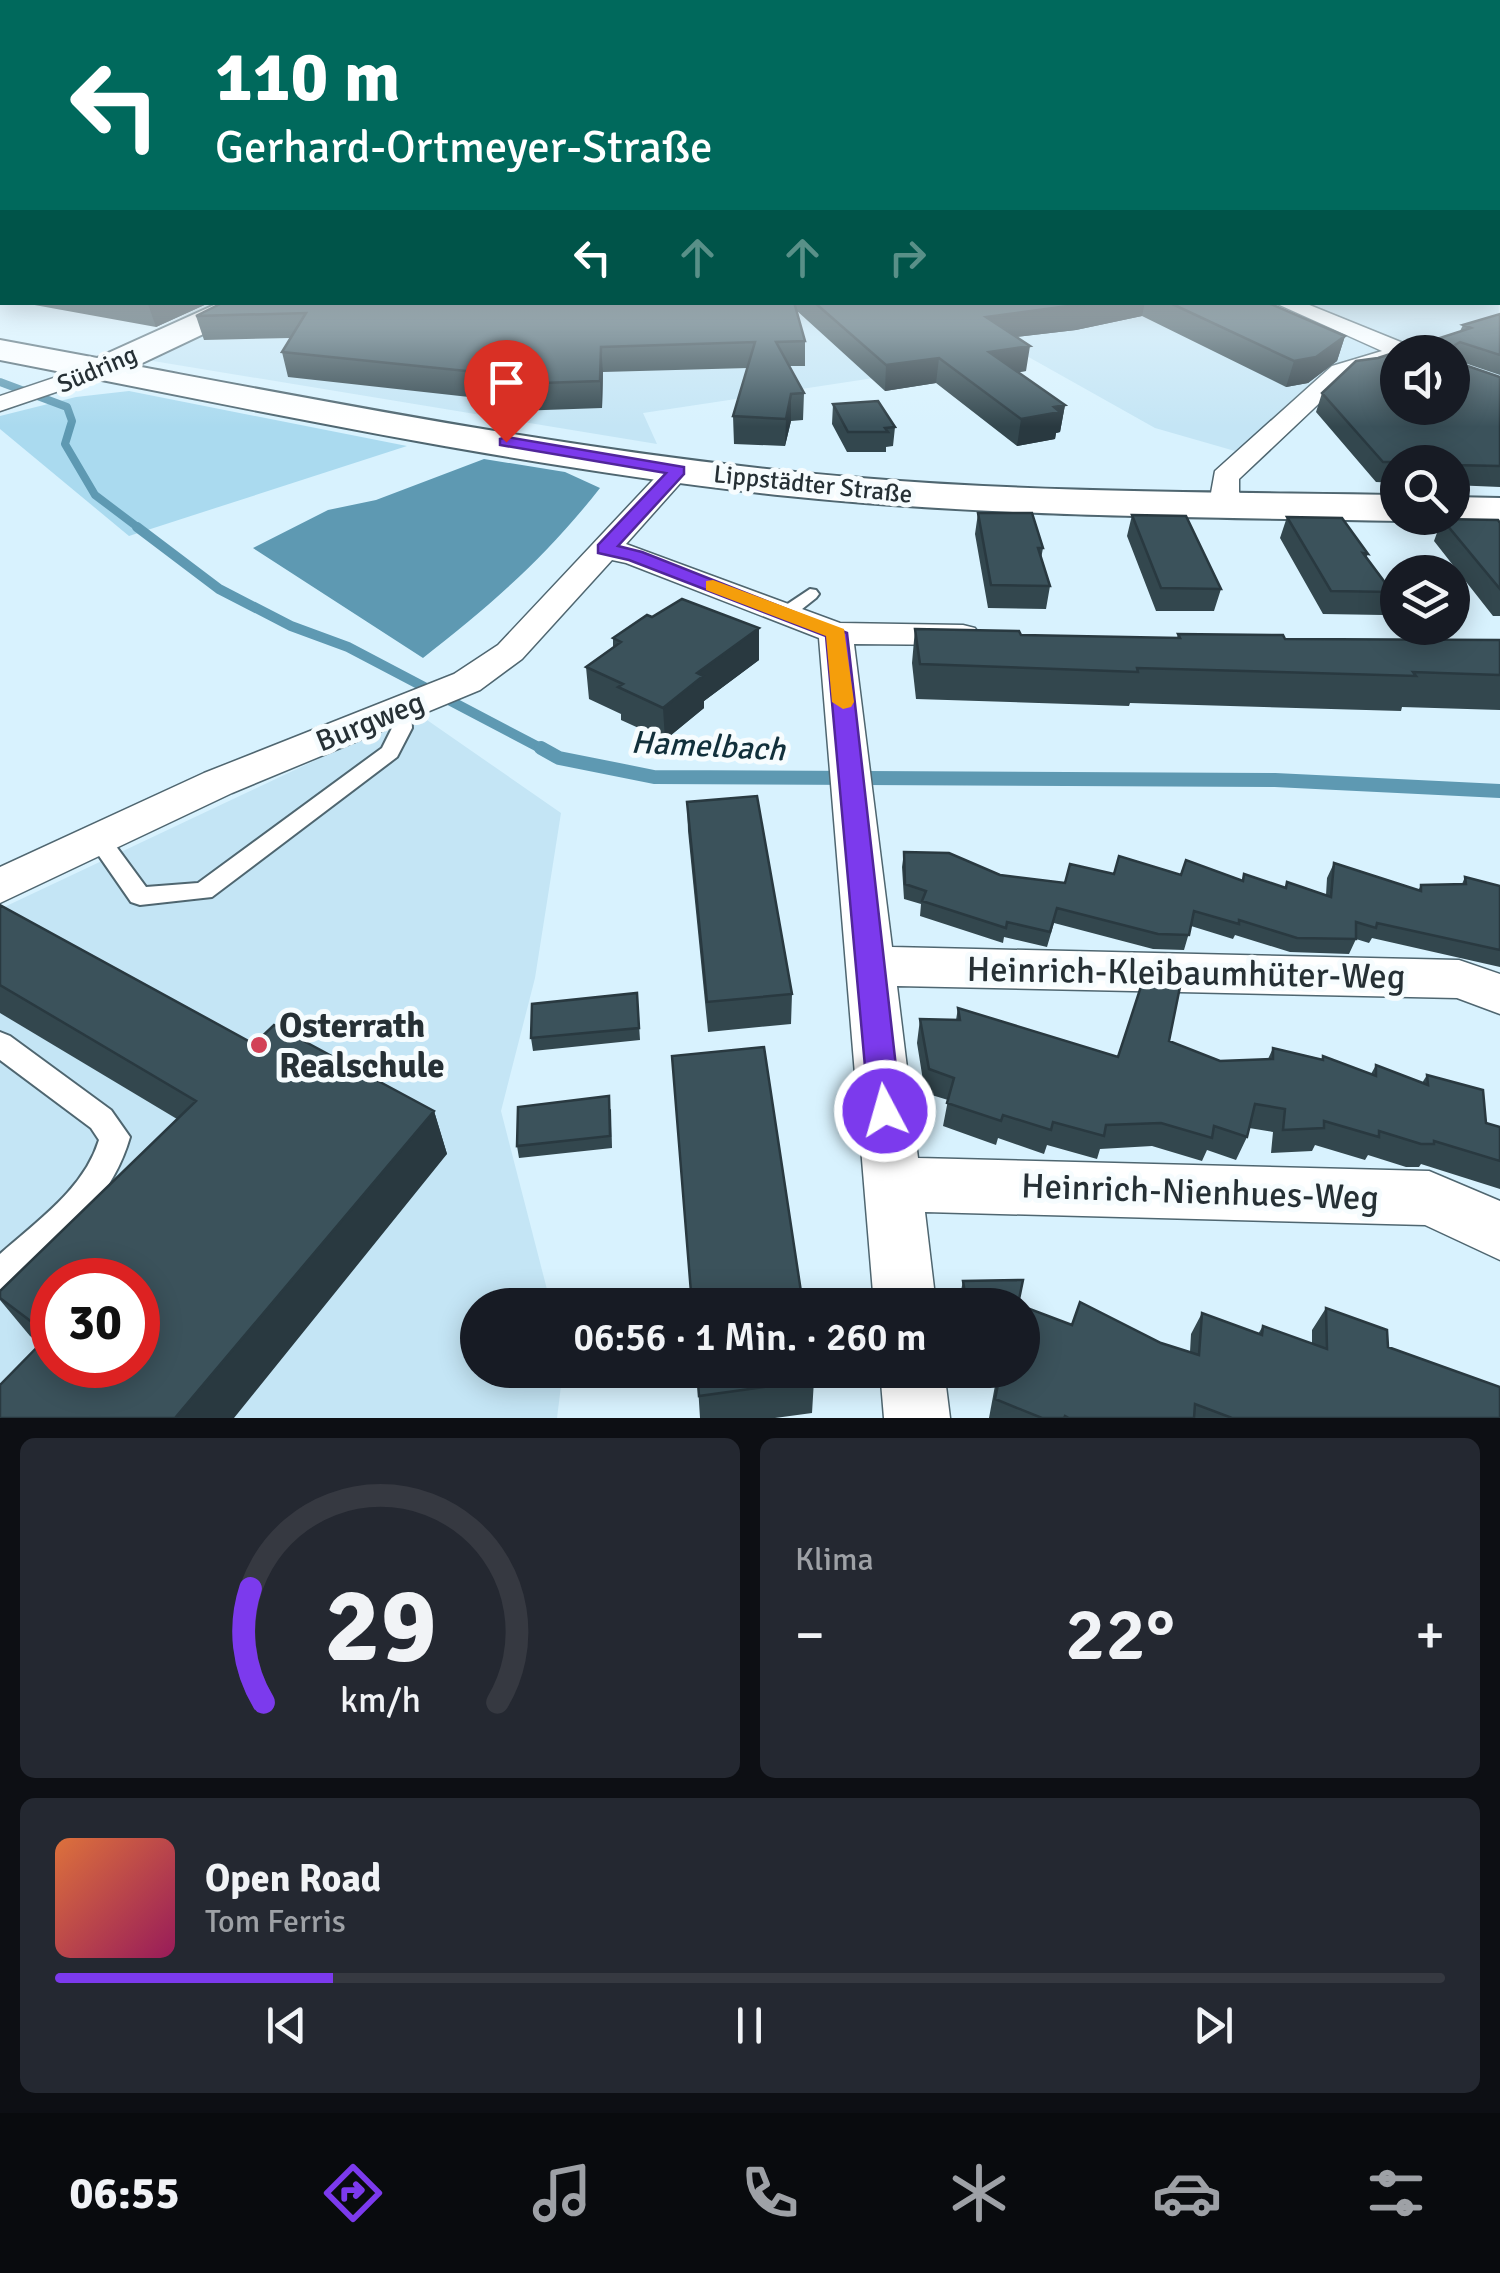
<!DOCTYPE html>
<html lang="de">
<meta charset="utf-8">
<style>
:root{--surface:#171b24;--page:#242831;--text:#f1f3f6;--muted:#9ea1a6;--line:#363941;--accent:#7c3aed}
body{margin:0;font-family:Signika,sans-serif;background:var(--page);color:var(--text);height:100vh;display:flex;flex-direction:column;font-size:38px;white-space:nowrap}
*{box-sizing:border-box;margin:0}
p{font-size:32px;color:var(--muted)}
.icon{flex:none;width:55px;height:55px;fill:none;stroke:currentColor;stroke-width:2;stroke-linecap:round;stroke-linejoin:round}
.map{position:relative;height:1418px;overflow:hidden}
.side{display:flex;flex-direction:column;gap:20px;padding:20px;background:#0d0f14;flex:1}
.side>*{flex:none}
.guide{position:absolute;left:0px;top:0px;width:1500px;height:305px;box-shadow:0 5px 25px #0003;background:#00695c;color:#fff;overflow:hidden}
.controls{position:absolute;left:1380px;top:335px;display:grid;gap:20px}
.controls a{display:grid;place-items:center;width:90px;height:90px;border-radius:50%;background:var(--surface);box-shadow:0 5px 25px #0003;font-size:50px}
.speed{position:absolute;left:30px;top:1258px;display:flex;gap:20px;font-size:50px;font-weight:700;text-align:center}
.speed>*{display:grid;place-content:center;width:130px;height:130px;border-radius:50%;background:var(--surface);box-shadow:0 5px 25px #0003;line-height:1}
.speed .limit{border:15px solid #d22;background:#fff;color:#111}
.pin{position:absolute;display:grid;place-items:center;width:85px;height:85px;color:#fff;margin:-102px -42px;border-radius:50% 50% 50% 0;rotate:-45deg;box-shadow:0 0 10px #0007}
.pin .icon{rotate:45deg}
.me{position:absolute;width:110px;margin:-55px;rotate:354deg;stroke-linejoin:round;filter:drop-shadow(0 0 8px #0008)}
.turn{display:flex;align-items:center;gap:35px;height:210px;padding:0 50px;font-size:45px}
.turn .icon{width:130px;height:130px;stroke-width:2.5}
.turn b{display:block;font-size:70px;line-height:85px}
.lanes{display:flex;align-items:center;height:95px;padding:0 50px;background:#0003;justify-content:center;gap:50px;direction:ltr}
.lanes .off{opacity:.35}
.big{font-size:75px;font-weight:600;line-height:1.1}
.side .tile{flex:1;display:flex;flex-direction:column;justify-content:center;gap:15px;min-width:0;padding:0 35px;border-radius:15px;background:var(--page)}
.side .dial{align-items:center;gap:0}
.dial svg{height:260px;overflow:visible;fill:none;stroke:var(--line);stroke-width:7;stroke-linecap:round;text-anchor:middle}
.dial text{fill:var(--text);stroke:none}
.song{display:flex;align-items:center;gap:30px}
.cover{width:120px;height:120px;border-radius:15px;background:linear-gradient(135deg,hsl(20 70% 55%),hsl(330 70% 35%))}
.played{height:10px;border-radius:5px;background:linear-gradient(90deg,var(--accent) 20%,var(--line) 20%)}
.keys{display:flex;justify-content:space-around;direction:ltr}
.heat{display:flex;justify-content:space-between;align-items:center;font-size:55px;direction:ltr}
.side .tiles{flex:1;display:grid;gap:20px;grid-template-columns:1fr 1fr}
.tile:last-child{grid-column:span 2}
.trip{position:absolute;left:460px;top:1288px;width:580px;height:100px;border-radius:50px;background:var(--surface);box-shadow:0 5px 25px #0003;font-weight:600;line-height:100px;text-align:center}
.tab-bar{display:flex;height:160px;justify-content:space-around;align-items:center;background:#090b0e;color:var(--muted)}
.tab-bar .icon{width:70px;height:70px}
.tab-bar .active{color:var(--accent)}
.tab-bar b{font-size:45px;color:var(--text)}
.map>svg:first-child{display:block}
</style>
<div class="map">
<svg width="1500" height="1418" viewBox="0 0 1500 1418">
<rect width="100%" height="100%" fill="#d8f2fe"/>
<path fill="#c4e5f5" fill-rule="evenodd" d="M1498 270 1500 378 1453 362 1452 352H1428L1303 303 1498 302Z
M267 302H1267L1378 348 1379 354 1281 412 1235 451 1155 428 1025 355 643 413 657 444 147 360Z
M427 720 561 813 535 978 501 1111 551 1305H478V1370H563L557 1418H0V909L371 734ZM52 1280H138V1365H52Z"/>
<path fill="#aadaef" d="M129 391 407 446 129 536 0 429V416L76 397Z"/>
<path fill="#5e99b2" d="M484 459 565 472 600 488C546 557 491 605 423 658L253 548 328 510 376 500Z"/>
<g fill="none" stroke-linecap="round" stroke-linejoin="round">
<path stroke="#5e99b2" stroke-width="8" d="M0 382 67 407 72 421 65 444 95 495 140 529"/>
<path stroke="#5e99b2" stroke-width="10" d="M137 527 219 589 291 626 348 647 546 751"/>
<path stroke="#5e99b2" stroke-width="14" d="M541 748 559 758 654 777 1275 780 1500 791"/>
<defs>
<path id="lane" d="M810 589 816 590 819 594 816 598 792 617H780L777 613 780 609Z
M401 703 411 709 412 728 397 757 212 897 140 905 131 902 88 840 91 834H107L146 887 198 883 382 748 392 728 391 709Z
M0 1032 10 1036 111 1110 130 1137C111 1203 60 1242 12 1288L0 1292V1254C37 1221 84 1189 99 1140L91 1128 0 1060Z"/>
<path id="street" d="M1273 302H1302L1413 347 1416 352H1398V361L1348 376 1239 479V492L1249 505 1244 511H1224L1211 493 1215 471 1332 366 1382 351Z
M101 362 109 364 113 369 109 374 0 411V396Z
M678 462 692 470 626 544 840 623 963 625 975 628 980 635 975 642 963 645 854 644 892 947 1459 960 1500 974V1014L1457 998 897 986 918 1158 1429 1171 1500 1201V1260L1425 1225 925 1212 936 1305H874L819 638 626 563 612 560 522 659 480 690 232 793 0 903V867L204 773 454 674 498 645 668 464Z
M880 1370H944L950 1418H884Z"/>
<path id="secondary" d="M221 302H262L258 308 136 366C376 411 617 458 861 478 1039 493 1219 492 1398 495V518H1411L1398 521C1194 517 990 517 788 496 523 468 261 411 0 360V340L97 358Z
M1452 497 1500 498V524L1437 519 1452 518Z"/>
</defs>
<use href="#lane" stroke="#4f6670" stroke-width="4"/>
<use href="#street" stroke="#4f6670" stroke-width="3"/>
<use href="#secondary" stroke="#4f6670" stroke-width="4"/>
<use href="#lane" fill="#fff" fill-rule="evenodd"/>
<use href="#street" fill="#fff" fill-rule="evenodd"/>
<use href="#secondary" fill="#fff" fill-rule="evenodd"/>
</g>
<path fill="#33474e" d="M0 228H2V300L0 299Z
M1498 228H1500V275L1498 274Z
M18 302H211L156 327Z
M224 302H1266L1345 336 1337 361 1308 383 1286 387 1142 316 1076 330 1016 337 1026 371 1018 372 1065 405 1060 432 1056 433 1055 439 1017 446 936 383 885 391 796 310 805 341V366H789L804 393 803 420 791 421 785 446 734 444 733 416 748 368 603 372 602 408 516 411 515 402 288 377 282 352 290 338 204 340 196 316Z
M1500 314V375L1456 360V362L1500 377V487L1452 485V462H1398V483L1376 482 1316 412 1322 393 1378 358 1460 331 1463 325Z
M833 404 895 427 893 446 886 447V452H847L832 424Z
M978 513 1043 548 1041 559 1050 586 1046 609 988 608 975 534Z
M1132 515 1221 589 1214 611H1156L1127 536Z
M1287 517 1368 554 1366 558 1392 592 1383 615 1323 614 1280 538Z
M1442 519 1500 523V616H1493L1434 541Z
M652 617 759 628V660L704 701V708L665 740 621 720V714L589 699 586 667 613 648V638Z
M915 629 1021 635 1177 638 1178 634 1285 639 1500 640V710L1402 707 1401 711 1130 703 1129 706 916 699 912 663Z
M687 802 792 994 791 1024 708 1032 688 831Z
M904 852 1000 875 1065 883 1114 873 1181 875 1242 880 1244 874 1284 888 1287 882 1326 895 1327 878 1334 863 1418 891 1421 885 1462 884 1465 877 1500 886V967L1372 938 1369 943 1356 939 1349 954 1290 952 1235 935 1233 939 1191 926 1184 950 1153 949 1054 923 1047 947 1004 937 1003 943 920 916 921 904 904 899 902 867Z
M0 905 254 1044 434 1111 447 1154 40 1344 30 1336 0 1300V1291L177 1119 0 1013Z
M637 993 640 1040 533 1051 531 1038Z
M958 1008 1118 1057 1169 1041 1220 1061 1268 1059 1273 1048 1322 1059 1323 1056 1371 1074 1376 1065 1422 1083 1427 1075 1486 1123 1500 1127V1189L1421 1164 1419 1167H1406L1368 1155 1365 1160 1315 1145 1312 1151 1271 1153 1273 1132 1249 1128 1247 1137 1236 1160 1207 1150 1202 1161 1152 1146 1100 1149 1097 1159 1047 1145 1044 1154 998 1138 996 1145 943 1126 948 1100 925 1093 917 1043 920 1019 956 1020Z
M611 1109 612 1148 519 1158 517 1146Z
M963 1281 1018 1304 1020 1305H958Z
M1080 1302 1161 1343 1190 1352 1191 1334 1202 1313 1258 1334 1263 1326 1312 1344V1330L1326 1308 1500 1418H989L996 1380 968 1370H1022L1072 1324Z
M697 1370 814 1380 812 1413 775 1418H700Z"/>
<path fill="#293940" d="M151 302H211L156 327 148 304Z
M1098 302H1145L1142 316 1076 330 983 341 986 317Z
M1345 336 1337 361 1308 383 1286 387 1294 361Z
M1030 346 1026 371 986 378 989 352Z
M601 347 603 372 602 408 600 381Z
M939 358 936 383 885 391 886 365Z
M791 394V421L785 446 786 419Z
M1065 405 1060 432 1056 433 1055 439 1017 446 1021 419 1054 407Z
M759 628V660L704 701V708L665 740 663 708 697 673Z
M434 1111 447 1154 234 1418H175Z"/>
<path fill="#3b525b" stroke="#293940" stroke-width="2.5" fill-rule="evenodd" d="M0 228H2V278H0Z
M1498 228H1500V248L1498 247Z
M224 302H794L805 341 776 342 804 393 791 394 786 419 733 416 755 342 601 347 600 381 513 384 515 376 282 352 306 313 196 316Z
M814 302H1098L986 317 1030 346 989 352 1065 405 1054 407 1060 412 1021 419 939 358 886 365Z
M1168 302H1266L1345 336 1316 357 1294 361Z
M1500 314V355L1460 342 1455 345 1456 362 1500 377V466L1452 465V462H1383L1322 393 1356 361 1378 358 1471 328 1463 325ZM1398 352H1452V408H1398Z
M878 401 895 427 885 428 888 432H848L833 404Z
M978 513H1032L1043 548H1038L1050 586 991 585Z
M1132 515 1186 516 1221 589 1161 588Z
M1287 517 1342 518 1368 554 1363 553 1392 592 1331 591Z
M1442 519 1498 520 1500 523V589Z
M682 599 759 628 697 673 703 676 663 708 618 687 623 684 586 667 621 642 613 638 647 615 652 617Z
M915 629 1019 631 1021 635 1180 638 1178 634 1283 635 1285 639 1500 640V675L1413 672 1416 676 1137 668 1138 672 920 664Z
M757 796 792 994 707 1002 687 802Z
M904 852 949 853 1000 875 1065 883 1070 864 1114 874 1119 856 1181 875 1186 860 1243 881 1244 874 1286 888 1287 882 1331 897 1334 863 1421 891V885L1466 884 1465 877 1500 886V950L1377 923 1376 928 1356 922V939L1297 938 1239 920V924L1194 911 1189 935 1158 934 1057 908 1050 932 1007 922 1006 928 922 901 926 891 905 884Z
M0 905 254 1044 274 1025 434 1111 175 1418H0V1385L49 1335 0 1298V1291L196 1101 0 985ZM52 1280H138V1365H52Z
M1146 971 1183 972 1169 1041 1220 1061 1273 1059V1048L1323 1060V1056L1376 1076V1065L1428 1085 1427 1075 1483 1090 1486 1123 1500 1127V1161L1434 1141V1144H1421L1379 1131V1137L1324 1121V1128L1283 1130 1285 1109 1255 1104 1247 1137 1214 1126 1212 1138 1161 1123 1106 1125 1104 1136 1053 1122 1051 1130 1003 1115 1001 1121 947 1103 954 1078 929 1069 920 1019 960 1020 958 1008 1118 1057Z
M637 993 639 1028 531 1038 532 1004Z
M764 1047 803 1305H692L672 1056Z
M609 1096 610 1136 517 1146 518 1107Z
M1023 1280 1018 1304 1020 1305H967L963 1281Z
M1080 1302 1161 1343 1199 1355 1202 1313 1262 1335 1263 1326 1327 1349 1326 1308 1387 1330 1388 1347 1500 1387V1418H1232L1195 1404 1194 1418H1069L1065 1416 1064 1418H1042L995 1399 1001 1370H1022V1306L1072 1325Z
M697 1370H813L814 1380 699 1396Z"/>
<linearGradient id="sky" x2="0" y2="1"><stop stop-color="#71a9d2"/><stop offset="0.53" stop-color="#edf9ff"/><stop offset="1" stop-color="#edf9ff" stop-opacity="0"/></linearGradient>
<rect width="1500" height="427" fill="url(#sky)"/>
<path fill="#7c3aed" stroke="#51269a" stroke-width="2.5" d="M506 437 684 467V474L618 546 642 552 847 633 901 1111 897 1121 885 1126 873 1121 869 1111 826 636 629 560 598 553V545L666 473 500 445V439Z"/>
<path fill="#f59e0b" d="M713 580 844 629 854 702 851 707 843 709 832 702 826 636 706 590V581Z"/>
<circle fill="#d24257" stroke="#f6fcfe" stroke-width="4" cx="259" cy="1045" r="10"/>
<g text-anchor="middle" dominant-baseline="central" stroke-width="10" stroke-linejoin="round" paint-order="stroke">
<g font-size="25" fill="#263035" stroke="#f6fcfe">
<text transform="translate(97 369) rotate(-23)">Südring</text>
<text transform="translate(813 484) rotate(6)">Lippstädter Straße</text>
</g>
<g font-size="30" fill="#263035" stroke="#f6fcfe">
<text transform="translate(370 722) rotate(-22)">Burgweg</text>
</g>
<g font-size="32" font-style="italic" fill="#12303b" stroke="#f6fcfe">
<text transform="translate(708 746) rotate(3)">Hamelbach</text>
</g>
<g font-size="35" fill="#263035" stroke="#f6fcfe">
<text transform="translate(1186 973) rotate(1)">Heinrich-Kleibaumhüter-Weg</text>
<text transform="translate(1200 1192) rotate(2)">Heinrich-Nienhues-Weg</text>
</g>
<g font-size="35" font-weight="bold" fill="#263035" stroke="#f6fcfe" text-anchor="start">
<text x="279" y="1025">Osterrath<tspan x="279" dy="40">Realschule</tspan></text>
</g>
</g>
</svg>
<div class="controls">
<a><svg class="icon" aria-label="sound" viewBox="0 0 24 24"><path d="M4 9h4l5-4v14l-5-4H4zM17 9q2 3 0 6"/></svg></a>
<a><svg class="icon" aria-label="search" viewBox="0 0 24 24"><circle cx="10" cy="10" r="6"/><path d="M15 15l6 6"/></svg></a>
<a><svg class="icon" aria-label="layers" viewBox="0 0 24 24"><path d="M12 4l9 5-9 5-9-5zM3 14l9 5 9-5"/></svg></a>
</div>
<div class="speed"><div class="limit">30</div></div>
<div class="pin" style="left:506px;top:442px;background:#d93025"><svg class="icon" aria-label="arrive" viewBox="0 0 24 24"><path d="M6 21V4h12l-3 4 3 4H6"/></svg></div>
<svg class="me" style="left:885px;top:1111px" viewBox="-20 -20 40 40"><circle r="17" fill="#7c3aed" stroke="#fff" stroke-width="3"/><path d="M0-11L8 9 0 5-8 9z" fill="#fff"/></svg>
<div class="trip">06:56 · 1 Min. · 260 m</div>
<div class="guide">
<div class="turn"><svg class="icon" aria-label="left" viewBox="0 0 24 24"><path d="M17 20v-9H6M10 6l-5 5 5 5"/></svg><div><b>110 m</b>Gerhard-Ortmeyer-Straße</div></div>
<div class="lanes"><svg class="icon" aria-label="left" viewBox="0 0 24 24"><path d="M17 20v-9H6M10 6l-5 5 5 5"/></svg><svg class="icon off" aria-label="ahead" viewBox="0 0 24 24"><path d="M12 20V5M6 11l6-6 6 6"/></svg><svg class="icon off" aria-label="ahead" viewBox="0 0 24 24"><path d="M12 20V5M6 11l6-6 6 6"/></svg><svg class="icon off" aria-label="right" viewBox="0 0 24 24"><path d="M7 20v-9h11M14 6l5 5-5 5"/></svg></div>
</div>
</div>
<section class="side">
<div class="tiles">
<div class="tile dial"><svg viewBox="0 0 100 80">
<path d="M14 69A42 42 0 1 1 86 69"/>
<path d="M14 69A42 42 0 0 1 10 34" stroke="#7c3aed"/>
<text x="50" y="56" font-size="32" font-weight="700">29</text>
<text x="50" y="72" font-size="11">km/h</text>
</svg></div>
<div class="tile"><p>Klima</p>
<div class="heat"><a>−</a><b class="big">22°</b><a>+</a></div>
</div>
<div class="tile">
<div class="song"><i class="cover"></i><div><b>Open Road</b><p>Tom Ferris</p></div></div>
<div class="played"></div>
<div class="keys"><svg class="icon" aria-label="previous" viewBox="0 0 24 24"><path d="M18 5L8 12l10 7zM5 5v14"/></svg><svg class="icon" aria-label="pause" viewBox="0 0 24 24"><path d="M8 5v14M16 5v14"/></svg><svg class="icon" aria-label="next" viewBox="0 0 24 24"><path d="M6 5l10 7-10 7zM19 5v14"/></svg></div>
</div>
</div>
</section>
<nav class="tab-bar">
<b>06:55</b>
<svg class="icon active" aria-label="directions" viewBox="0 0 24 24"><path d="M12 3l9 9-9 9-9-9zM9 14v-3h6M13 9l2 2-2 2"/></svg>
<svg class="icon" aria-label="music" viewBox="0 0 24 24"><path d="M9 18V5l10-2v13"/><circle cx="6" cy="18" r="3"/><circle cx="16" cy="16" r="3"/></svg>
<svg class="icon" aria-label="phone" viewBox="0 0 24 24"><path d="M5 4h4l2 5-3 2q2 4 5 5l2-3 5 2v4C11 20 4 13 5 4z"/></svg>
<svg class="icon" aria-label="climate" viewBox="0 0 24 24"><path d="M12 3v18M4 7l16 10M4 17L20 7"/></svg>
<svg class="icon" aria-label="car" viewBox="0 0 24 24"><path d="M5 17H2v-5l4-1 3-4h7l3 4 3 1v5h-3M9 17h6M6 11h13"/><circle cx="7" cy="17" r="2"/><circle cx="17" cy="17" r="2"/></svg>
<svg class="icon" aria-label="filters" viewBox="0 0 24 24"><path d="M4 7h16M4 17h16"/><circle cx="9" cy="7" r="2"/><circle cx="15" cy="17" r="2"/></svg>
</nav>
